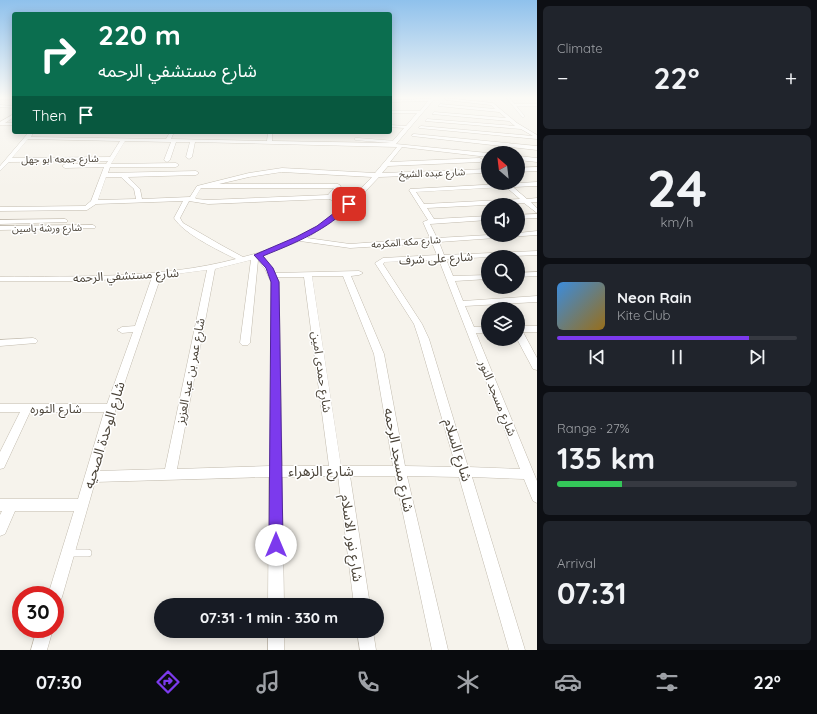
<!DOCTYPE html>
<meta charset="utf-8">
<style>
:root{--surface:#171b24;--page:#20242c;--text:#f1f3f6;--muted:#9ea1a6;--line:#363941;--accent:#7c3aed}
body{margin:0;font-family:Quicksand,"Noto Sans Arabic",sans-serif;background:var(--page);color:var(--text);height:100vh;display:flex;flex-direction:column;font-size:15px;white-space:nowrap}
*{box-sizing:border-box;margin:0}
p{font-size:13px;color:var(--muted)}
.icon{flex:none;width:22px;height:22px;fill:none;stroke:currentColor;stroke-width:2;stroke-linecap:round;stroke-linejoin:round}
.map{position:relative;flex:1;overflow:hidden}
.sheet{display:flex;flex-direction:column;gap:6px;padding:6px;background:#0d0f14;width:280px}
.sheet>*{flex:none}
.top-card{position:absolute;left:12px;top:12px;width:380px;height:122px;border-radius:4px;box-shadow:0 2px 10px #0003;background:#0b6e4f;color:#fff;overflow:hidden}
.needle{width:26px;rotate:332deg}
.controls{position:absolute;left:481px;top:146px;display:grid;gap:8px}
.controls a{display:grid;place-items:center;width:44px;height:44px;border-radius:50%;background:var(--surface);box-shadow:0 2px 10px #0003;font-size:20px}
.speed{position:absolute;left:12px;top:586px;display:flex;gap:8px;font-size:20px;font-weight:700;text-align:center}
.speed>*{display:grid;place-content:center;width:52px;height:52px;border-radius:50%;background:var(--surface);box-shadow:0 2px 10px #0003;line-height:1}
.speed .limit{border:6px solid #d22;background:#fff;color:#111}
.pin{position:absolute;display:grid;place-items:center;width:34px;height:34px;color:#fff;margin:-17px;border-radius:8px;box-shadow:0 2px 6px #0006}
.me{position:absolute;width:44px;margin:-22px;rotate:0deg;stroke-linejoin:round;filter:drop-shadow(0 0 3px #0008)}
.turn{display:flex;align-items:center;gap:14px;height:84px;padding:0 20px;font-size:18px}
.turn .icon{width:52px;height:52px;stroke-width:2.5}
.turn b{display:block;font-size:28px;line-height:34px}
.then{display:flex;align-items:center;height:38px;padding:0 20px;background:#0003;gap:8px;font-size:15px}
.big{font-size:30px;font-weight:700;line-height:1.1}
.sheet .widget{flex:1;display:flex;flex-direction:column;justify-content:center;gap:6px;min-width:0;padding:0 14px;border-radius:6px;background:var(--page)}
.sheet .dial{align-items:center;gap:0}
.dial b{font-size:52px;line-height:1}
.song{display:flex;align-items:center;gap:12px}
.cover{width:48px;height:48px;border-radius:6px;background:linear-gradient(135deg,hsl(210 70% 55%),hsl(40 70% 35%))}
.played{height:4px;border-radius:2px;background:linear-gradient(90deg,var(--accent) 80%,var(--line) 80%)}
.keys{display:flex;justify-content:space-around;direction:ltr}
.heat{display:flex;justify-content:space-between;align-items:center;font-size:22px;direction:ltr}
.charge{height:6px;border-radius:3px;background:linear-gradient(90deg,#34c759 27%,var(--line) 0)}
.trip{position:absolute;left:154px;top:598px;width:230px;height:40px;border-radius:20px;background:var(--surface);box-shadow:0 2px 10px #0003;font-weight:700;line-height:40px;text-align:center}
.menu{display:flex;height:64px;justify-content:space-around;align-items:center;background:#090b0e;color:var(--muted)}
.menu .icon{width:28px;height:28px}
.menu .active{color:var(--accent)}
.menu b{font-size:18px;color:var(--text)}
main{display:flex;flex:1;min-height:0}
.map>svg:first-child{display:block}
</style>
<main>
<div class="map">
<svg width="537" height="650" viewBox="0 0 537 650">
<rect width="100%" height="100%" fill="#f6f3ec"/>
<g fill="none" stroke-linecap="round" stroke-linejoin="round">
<defs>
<path id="lane-far1" d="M507 97 523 116
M514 105H537
M356 139 394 142"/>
<path id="lane" d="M69 553H88"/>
<path id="street" d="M0 97H14V99H0Z
M432 97H436L396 144 488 153V157L402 147 390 162 480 158 483 160 480 162 388 166 382 173 488 169V173L379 177 357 200 339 216 307 238 350 244 430 238 423 222 428 220 409 190 410 189 537 182V186L513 187 527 199 537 198V202H531L537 208V213L524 203 427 208 434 219 488 216V220L430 224 437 238 488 235H518V233L537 231V235L439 242 444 255 537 251V255L446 259 453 276 488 275V279L455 281 463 301 537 296V302L465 306 474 327H488V333H476L537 481V503L533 501 524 479 472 477 525 650H509L459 477 407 476 448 650H432L395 476H350L370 605H354L338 476 282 477 284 605H268L269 477 95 482 62 597 60 602 55 604V595H48L74 511H15L5 534 0 536V515L2 511H0V499H78L104 412H30L4 468 0 469V452L20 412H0V404H107L133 332 122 333 117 330 122 327 135 326 152 277 84 281H0V277C78 276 160 279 236 259 218 250 184 234 174 218L183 201 96 204 87 210 0 211V207L85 206 91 201 104 167 65 168 62 166 65 164H106L108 161 9 162 0 171V166L29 132 33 133 31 137 166 139 170 132H174L171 139 267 141 268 132H272V141L391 143 404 128 390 127V125L406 126 417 113H390V111H420L428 101 390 102V100L430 99ZM28 139 120 141 110 157 12 158ZM125 141 171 142 164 160 167 162 170 160 176 142H190L186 157 189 159 192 157 195 142 397 147 375 173 282 168 249 173 197 186 190 197 142 199 140 189 128 177 196 175 199 173 196 171 108 173 110 167H176L179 165 176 163 111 164ZM282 172 372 177 348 202 334 196 341 186 338 184H219L249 177ZM106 177H121L134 189 136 199 98 200ZM506 187 520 199 424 204 416 192ZM201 188H334L328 195 208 200 197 199 195 198ZM329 199 345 205C316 231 280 248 243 257L221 245 183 223 180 218 189 201 208 204ZM300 241 350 248 432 243 437 255 383 258 375 263 414 324 419 339 456 467 405 466 384 354 351 276 359 275 363 273 359 271 275 273 263 256ZM251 260 240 343 242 345H248L250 343 258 260 265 269 271 282 270 466 177 469 215 269ZM439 260 520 469 468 467 429 339 422 324 383 264 385 262ZM207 270 165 469 98 471 116 408 161 276ZM312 276H343L374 354 393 466H341ZM277 277H304L329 466H282L279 282Z
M445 98 493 103 517 123 537 135V139L419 128V127L421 126 533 136 521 129 425 121 427 119 515 126 509 121 432 114 434 112 506 118 499 112 438 106 440 104 495 109 491 105 446 100Z
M0 105 14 106V108L0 107Z
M14 114V117L5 123H14V125H0V122Z
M414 134 537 146V150L412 136V135Z
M518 156 537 158V162L518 160Z
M537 167V171L518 172V168Z
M537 214V218L518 219V215Z
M65 219 67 220V222L0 224V220Z
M93 225 96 227 95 228 0 230V226Z
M537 272V276L518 277V273Z
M518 326H537V332H523L537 358V370L533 369 517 339Z
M33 338 36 339 38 341 36 343 0 346V340Z
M37 629H53L47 650H31Z
M268 631H284V650H268Z
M357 631H373L376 650H360Z"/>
</defs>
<use href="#lane-far1" stroke="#c2bbae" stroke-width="3"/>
<use href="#lane" stroke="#c2bbae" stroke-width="8"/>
<use href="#street" stroke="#c2bbae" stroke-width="1"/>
<use href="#lane-far1" stroke="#fff" stroke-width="2.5"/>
<use href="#lane" stroke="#fff" stroke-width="7"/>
<use href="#street" fill="#fff" fill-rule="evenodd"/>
</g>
<linearGradient id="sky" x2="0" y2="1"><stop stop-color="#8fc1ec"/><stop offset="0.52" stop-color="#fbfaf6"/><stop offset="1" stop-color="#fbfaf6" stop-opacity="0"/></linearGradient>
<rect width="537" height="188" fill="url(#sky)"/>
<path fill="#7c3aed" stroke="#51269a" d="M347 203 352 204C328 230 295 243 263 256L273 268 279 282 283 545 281 550 276 552 271 550 269 545 271 282 266 268 254 255 296 237 317 226Z"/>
<g text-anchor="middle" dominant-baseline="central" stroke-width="3" stroke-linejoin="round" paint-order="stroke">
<g font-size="10" fill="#4b4439" stroke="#fff">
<text transform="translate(60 159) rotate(-1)">شارع جمعه ابو جهل</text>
<text transform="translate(432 173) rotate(-2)">شارع عبده الشيخ</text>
<text transform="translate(47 228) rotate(-1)">شارع ورشة ياسين</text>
<text transform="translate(406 242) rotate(-4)">شارع مكه المكرمه</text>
</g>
<g font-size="12" fill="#4b4439" stroke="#fff">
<text transform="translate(436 258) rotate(-3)">شارع على شرف</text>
<text transform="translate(126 275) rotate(-3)">شارع مستشفي الرحمه</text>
<text transform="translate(190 371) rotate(-79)">شارع عمر بن عبد العزيز</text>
<text transform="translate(322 372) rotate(82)">شارع حمدى امين</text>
<text transform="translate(498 398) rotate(68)">شارع مسجد النور</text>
<text x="56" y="408">شارع الثوره</text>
</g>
<g font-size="14" fill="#4b4439" stroke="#fff">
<text transform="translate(104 435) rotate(-73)">شارع الوحدة الصحيه</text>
<text transform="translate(458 450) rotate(73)">شارع السلام</text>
<text transform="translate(399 460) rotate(79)">شارع مسجد الرحمه</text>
<text x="321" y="471">شارع الزهراء</text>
<text transform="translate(352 538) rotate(82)">شارع نور الاسلام</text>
</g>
</g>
</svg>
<div class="controls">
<a><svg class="needle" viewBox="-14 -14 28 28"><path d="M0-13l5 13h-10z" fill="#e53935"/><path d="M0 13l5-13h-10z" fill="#9ea1a6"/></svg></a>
<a><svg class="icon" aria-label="sound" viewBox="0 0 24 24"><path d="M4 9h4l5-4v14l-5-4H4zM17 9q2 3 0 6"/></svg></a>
<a><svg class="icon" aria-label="search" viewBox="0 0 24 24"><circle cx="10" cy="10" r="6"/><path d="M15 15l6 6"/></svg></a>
<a><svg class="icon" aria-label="layers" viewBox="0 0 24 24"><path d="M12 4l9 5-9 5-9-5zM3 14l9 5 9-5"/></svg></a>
</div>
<div class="speed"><div class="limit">30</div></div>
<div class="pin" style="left:349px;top:204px;background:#d93025"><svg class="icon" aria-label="arrive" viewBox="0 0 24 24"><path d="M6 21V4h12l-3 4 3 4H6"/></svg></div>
<svg class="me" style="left:276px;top:545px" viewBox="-20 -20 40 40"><circle r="19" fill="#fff"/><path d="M0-13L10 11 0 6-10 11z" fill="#7c3aed"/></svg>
<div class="trip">07:31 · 1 min · 330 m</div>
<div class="top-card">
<div class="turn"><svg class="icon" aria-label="right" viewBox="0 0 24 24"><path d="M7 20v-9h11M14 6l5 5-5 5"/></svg><div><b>220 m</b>شارع مستشفي الرحمه</div></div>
<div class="then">Then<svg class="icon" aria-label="arrive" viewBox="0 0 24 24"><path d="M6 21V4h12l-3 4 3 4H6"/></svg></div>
</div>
</div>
<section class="sheet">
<div class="widget"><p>Climate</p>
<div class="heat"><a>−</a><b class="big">22°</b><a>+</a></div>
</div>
<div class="widget dial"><b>24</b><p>km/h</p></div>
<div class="widget">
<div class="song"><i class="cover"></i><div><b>Neon Rain</b><p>Kite Club</p></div></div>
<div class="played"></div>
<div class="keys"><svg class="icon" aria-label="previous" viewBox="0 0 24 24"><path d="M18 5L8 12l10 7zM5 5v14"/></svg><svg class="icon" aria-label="pause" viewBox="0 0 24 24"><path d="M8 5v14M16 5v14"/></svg><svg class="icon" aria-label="next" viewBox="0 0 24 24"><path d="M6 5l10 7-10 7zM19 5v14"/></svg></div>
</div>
<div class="widget"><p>Range · 27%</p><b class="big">135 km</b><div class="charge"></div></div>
<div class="widget"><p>Arrival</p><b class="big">07:31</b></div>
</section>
</main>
<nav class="menu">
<b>07:30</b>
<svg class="icon active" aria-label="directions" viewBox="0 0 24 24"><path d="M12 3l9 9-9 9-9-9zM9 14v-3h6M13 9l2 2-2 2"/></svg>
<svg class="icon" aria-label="music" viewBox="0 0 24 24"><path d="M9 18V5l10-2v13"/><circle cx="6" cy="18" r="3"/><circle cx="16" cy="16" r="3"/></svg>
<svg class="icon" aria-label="phone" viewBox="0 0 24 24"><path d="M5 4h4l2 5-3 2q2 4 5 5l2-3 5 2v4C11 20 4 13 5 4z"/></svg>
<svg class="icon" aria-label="climate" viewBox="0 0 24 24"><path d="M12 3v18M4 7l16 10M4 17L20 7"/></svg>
<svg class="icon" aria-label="car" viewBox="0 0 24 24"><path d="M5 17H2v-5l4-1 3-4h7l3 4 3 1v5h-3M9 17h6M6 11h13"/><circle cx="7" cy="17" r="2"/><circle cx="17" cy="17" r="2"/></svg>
<svg class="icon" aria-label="filters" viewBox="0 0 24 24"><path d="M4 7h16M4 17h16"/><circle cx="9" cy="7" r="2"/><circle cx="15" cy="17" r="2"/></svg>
<b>22°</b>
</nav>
